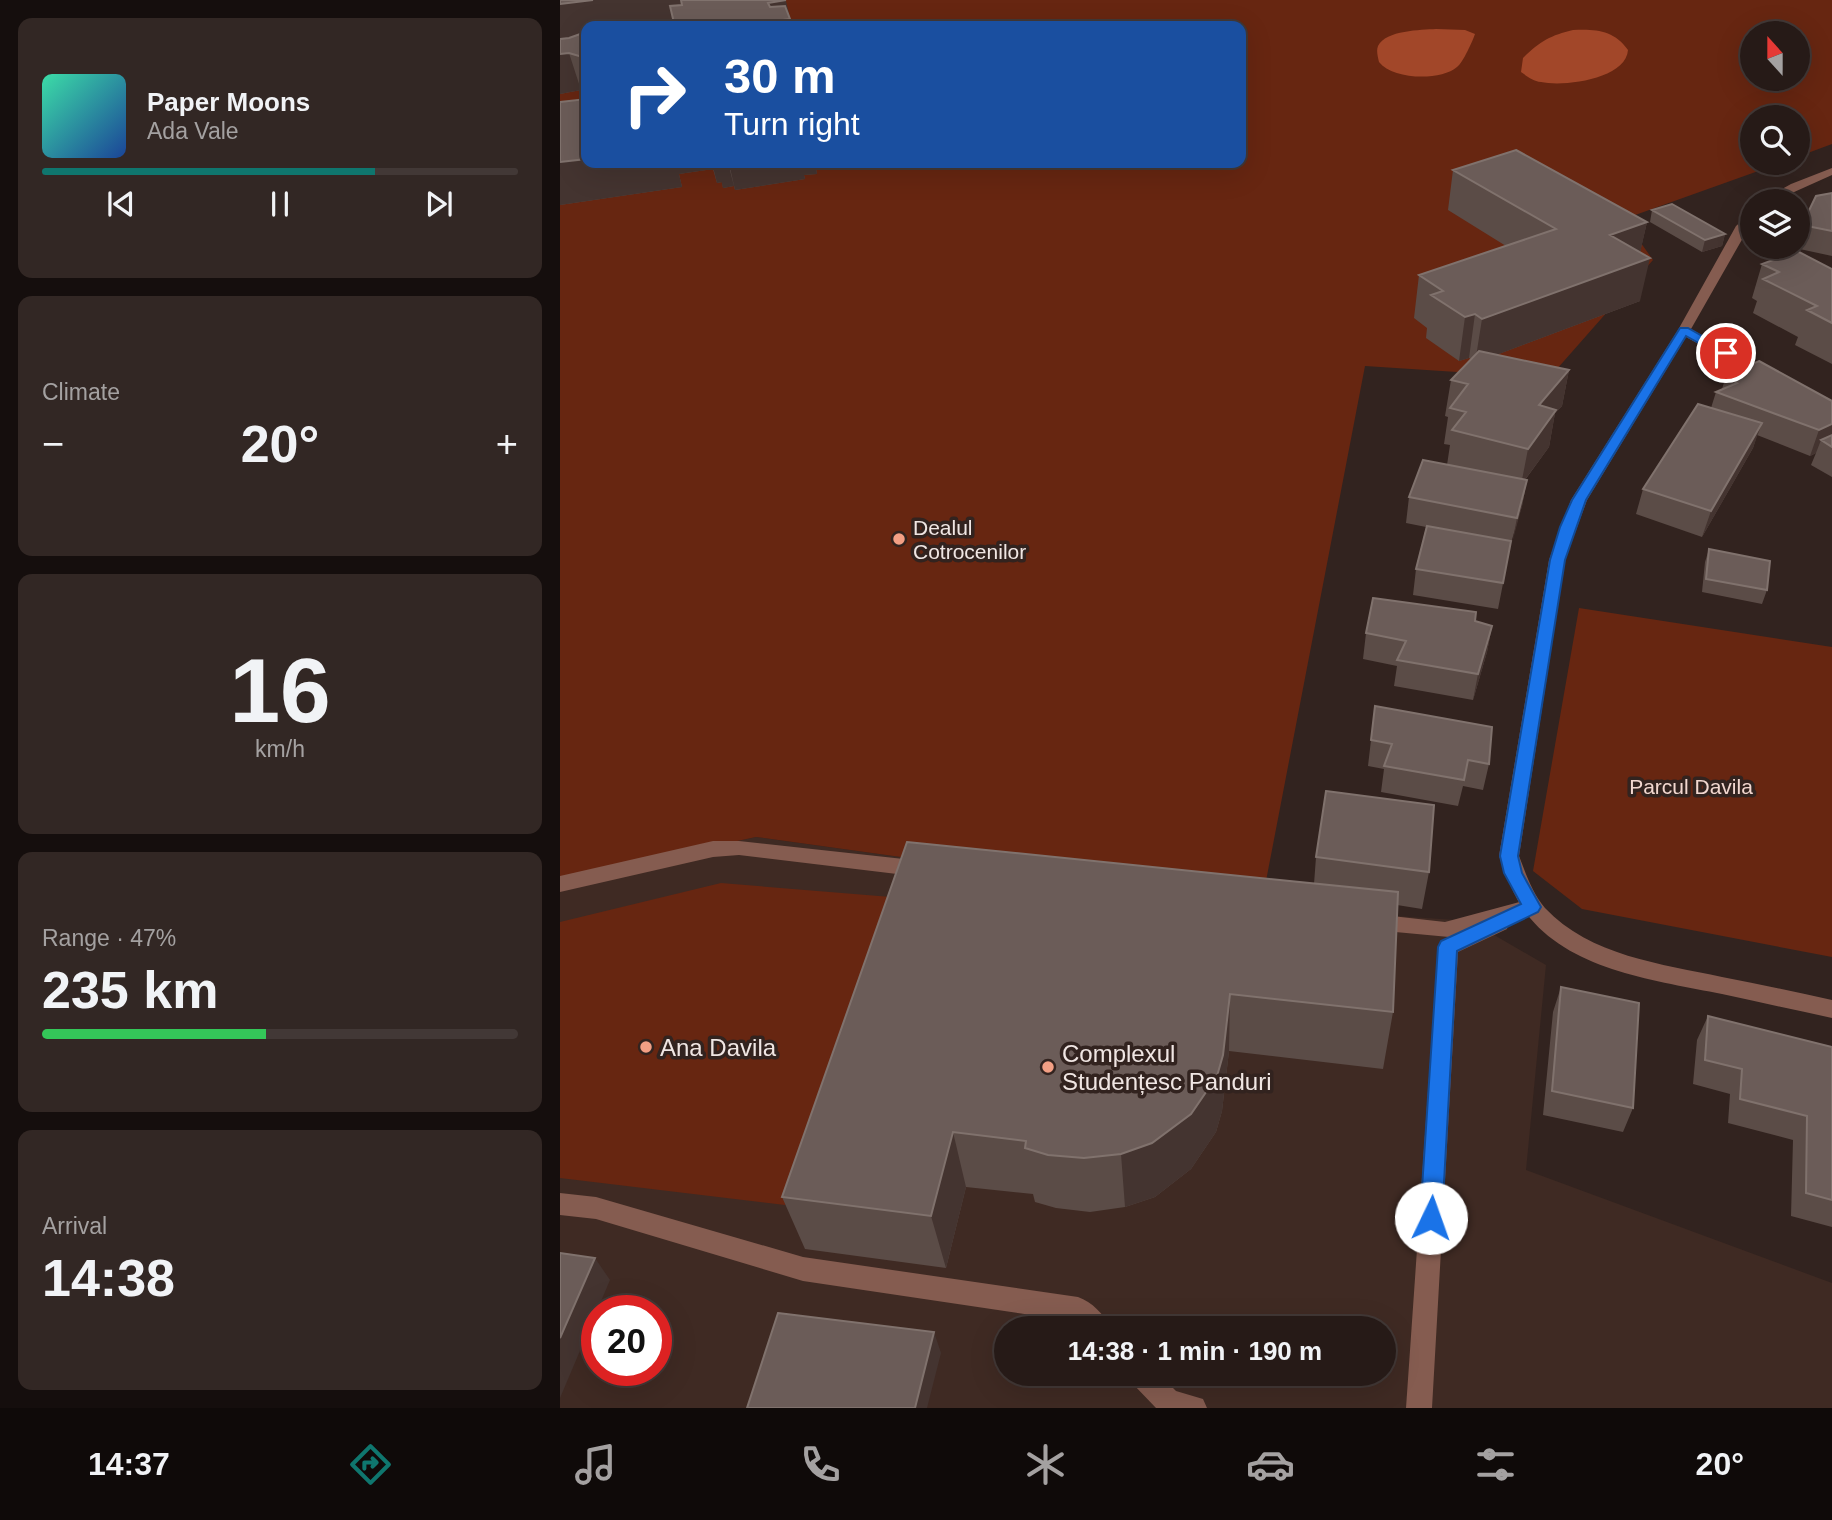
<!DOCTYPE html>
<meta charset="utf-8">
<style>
:root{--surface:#261a17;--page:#322724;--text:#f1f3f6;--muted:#a4a1a1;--line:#423836;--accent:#0f766e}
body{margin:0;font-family:Helvetica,sans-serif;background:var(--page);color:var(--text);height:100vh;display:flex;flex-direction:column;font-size:26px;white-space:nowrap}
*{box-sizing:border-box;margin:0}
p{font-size:23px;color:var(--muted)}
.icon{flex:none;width:38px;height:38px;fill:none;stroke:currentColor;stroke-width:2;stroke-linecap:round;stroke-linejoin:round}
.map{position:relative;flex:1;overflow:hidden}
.panel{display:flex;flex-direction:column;gap:18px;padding:18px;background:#150e0d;width:560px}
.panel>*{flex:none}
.guide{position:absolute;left:21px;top:21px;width:665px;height:147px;border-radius:14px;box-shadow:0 7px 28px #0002,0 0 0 2px var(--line);background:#1a4fa0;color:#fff;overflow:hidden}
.needle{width:46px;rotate:339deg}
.fabs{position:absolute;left:1180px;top:21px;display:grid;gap:14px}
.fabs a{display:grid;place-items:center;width:70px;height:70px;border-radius:50%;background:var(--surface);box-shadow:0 7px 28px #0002,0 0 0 2px var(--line);font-size:35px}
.speed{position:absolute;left:21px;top:1295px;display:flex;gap:14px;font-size:35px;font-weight:700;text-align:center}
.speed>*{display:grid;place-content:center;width:91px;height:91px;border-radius:50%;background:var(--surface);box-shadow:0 7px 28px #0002,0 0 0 2px var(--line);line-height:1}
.speed .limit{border:10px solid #d22;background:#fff;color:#111}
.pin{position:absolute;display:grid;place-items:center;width:60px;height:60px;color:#fff;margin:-30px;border:4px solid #fff;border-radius:50%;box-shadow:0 2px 7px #0007}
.me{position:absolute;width:77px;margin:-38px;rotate:3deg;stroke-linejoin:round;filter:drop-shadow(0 0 5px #0008)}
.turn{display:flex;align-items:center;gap:24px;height:147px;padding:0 28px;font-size:32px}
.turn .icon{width:91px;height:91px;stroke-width:2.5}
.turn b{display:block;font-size:49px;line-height:60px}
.big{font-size:52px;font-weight:700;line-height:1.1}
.panel .tile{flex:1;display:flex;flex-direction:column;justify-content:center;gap:10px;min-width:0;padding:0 24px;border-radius:14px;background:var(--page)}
.panel .dial{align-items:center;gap:0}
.dial b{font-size:91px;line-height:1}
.song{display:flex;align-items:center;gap:21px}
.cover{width:84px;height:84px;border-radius:10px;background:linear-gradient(135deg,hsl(160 70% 55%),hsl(220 70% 35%))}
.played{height:7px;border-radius:4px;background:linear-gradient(90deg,var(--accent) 70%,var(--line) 70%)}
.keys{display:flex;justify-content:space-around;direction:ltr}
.heat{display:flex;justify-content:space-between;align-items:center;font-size:38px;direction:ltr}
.charge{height:10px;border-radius:5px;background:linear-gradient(90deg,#34c759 47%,var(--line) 0)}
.trip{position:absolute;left:434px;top:1316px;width:402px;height:70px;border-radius:35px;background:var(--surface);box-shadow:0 7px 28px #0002,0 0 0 2px var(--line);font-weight:700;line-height:70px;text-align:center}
.tab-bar{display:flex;height:112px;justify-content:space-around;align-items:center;background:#0f0a09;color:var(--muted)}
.tab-bar .icon{width:49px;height:49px}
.tab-bar .selected{color:var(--accent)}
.tab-bar b{font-size:32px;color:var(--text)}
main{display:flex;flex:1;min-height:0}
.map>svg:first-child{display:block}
</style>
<main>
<section class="panel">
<div class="tile">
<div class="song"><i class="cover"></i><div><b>Paper Moons</b><p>Ada Vale</p></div></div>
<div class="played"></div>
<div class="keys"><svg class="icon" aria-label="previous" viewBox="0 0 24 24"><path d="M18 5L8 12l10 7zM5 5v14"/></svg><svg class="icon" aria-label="pause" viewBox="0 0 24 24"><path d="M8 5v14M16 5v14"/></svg><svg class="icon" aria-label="next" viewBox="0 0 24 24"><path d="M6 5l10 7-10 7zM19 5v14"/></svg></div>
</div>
<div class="tile"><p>Climate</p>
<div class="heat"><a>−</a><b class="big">20°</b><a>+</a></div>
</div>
<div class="tile dial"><b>16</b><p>km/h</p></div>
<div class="tile"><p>Range · 47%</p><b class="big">235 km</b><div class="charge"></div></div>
<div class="tile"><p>Arrival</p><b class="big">14:38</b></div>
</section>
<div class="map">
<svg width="1272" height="1408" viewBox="0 0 1272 1408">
<rect width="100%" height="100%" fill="#32231f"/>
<path fill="#3f2a23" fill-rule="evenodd" d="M196 837 701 907 910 921 986 965 966 1170 1272 1283V1408H0V879ZM37 1311H96V1370H37ZM446 1328H824V1374H446Z"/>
<path fill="#672611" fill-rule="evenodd" d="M0 0H1272V144L1237 157V117H1192V163H1221L1064 219 1093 260 989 378 805 366 701 907 196 837 0 879ZM26 26H681V163H26ZM1192 33H1237V79H1192Z
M1019 608 1272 647V957L1022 909 973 871Z
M161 883 331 897 225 1205 0 1178V922Z"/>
<path fill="#a24729" d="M876 29 905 30 915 34C913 40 903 63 897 67 881 81 833 80 819 62 818 57 816 51 818 46 826 30 861 30 876 29Z
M1013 30C1036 29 1054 30 1068 50 1066 79 1004 87 981 82 973 81 968 77 961 72L963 58C979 42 991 35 1013 30Z"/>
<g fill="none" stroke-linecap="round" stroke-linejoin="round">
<path fill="#855c50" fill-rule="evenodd" d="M153 841H179L362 861 369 864 372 869 369 874 362 877 179 855 153 857 0 892V876Z
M971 899 978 901 981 907 978 913 949 921 947 929 898 952 872 1408H846L878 947 881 941 889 937 814 930 807 928 804 922 807 916 814 914 885 922Z
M0 1193 36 1197 243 1257 518 1297C532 1302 544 1314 550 1328H520L512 1321 243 1281 36 1219 0 1215Z
M568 1374H599L616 1391 643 1399 647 1408H596L572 1383Z"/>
<path fill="#855c50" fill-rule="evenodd" d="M1272 168V175L1214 201H1200L1231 184Z
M1192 212V222L1131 329 1214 376 1207 380 1202 379 1126 337 1027 500 1005 560 959 856C966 874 972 893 985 908 1030 956 1102 964 1162 977 1199 984 1235 992 1272 1000V1018C1235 1010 1198 1002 1162 994 1098 981 1014 971 970 918 955 900 947 878 939 856L989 560 1011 500 1118 330 1176 226Z"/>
</g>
<path fill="#5b4c47" d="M0 0 229 15 26 26V93L21 90 0 94Z
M0 102 26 163H255L257 174 244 175 245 179 175 190 174 186 163 188 162 182 157 183 153 169 119 174 122 187 0 205Z
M893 170 1087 222 1080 252V301L936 355 1009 370 1002 406 995 413 989 447 965 480H967L962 506 951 543 938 609 853 595 856 569 866 527 846 523 849 497 887 465 890 445 884 444 888 417 885 416 891 380 911 359 909 358 899 361 866 338 867 328 854 318 859 275 946 246 888 210Z
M1272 193V256L1235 248V247H1237V241L1242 225Z
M1092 210 1165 234 1162 246 1142 252 1090 222Z
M1202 264 1272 269V364L1235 345 1238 337 1193 313 1197 301 1192 298Z
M1166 376 1272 401V477L1251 465 1256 453 1250 456 1197 435 1193 448 1142 537 1076 514 1083 489 1151 408 1156 392 1162 389Z
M1149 549 1207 590 1202 604 1142 592 1145 562Z
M915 621 932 626 927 652 913 700 834 686 837 666 803 659 806 633Z
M815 706 929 764 923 790 903 786 898 806 821 792 824 769 808 766Z
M756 857 869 872 862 909 837 905 833 1012 823 1069 669 1051 662 1111 656 1132 631 1169 595 1197 565 1207 530 1212 496 1208 475 1202 473 1194 406 1187 386 1268 245 1249 222 1197 754 884Z
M1001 987 1073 1108 1063 1132 983 1115 993 1012Z
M1148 1016 1272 1047V1227L1231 1216 1233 1140 1168 1123 1170 1094 1133 1084 1137 1040Z"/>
<path fill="#443430" d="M33 0H121L127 25 126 26H26V38L0 42V4Z
M205 0 226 1 232 26H213Z
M9 53 21 90 0 94V54Z
M26 55V82L19 56Z
M26 159V163H151L153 169 119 174 122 187 0 205V162Z
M152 163H157L162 182 157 183Z
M157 163H168L174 186 163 188Z
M169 163H255L257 174 244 175 245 179 175 190Z
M1087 222 1078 262 1090 258 1080 301 915 363 922 319 1050 235Z
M1165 234 1162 246 1142 252 1145 240Z
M915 314 909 358 899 361 905 317Z
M1009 370 1002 406 995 413 989 447 961 485 968 449 979 405Z
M1202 423 1193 448 1142 537 1151 511Z
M1272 424V445L1261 440 1256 453 1250 456 1259 430Z
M967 480 962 506 952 543 957 518Z
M932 626 927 652 913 700 918 674Z
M670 994 669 1051 662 1111 656 1132 631 1169 595 1197 565 1207 561 1154Z
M393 1132 406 1187 386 1268 371 1216Z
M35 1258 50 1280 0 1398V1338Z
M374 1332 381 1353 367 1408H355Z"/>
<path fill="#6b5c58" stroke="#80726d" stroke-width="2" d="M0 0H33L0 4Z
M121 0H226L208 3 210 7 225 6 230 19 215 21 218 26H126L125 22 114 23 110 6 122 5Z
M26 32V55L19 56 9 53 0 54V39L9 38Z
M26 99V159L0 162V102Z
M956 150 1087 222 1050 235 1090 258 922 319 915 314 905 317 871 295 883 291 859 275 996 229 893 170Z
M1272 193V231L1242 225 1256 196Z
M1112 204 1165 234 1145 240 1092 210Z
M1237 251 1272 269V323L1247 310 1257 306 1203 279 1219 272 1202 264Z
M919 351 1009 370 979 405 996 410 968 449 892 430 906 412 890 408 908 384 891 380Z
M1199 361 1272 401V424L1259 430 1156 392 1177 383 1166 376Z
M1138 404 1202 423 1151 511 1083 489Z
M1272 435V447L1261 440Z
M863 460 967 480 957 518 849 497Z
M867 526 951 541 943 583 856 569Z
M1149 549 1210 561 1207 590 1146 579Z
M813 598 916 612 915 621 932 626 918 674 837 660 846 641 806 633Z
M815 706 932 727 929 764 908 760 904 780 824 766 832 744 811 740Z
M766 791 874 805 869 872 756 857Z
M347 842 838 892 833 1012 670 994 663 1055 657 1076 631 1114 592 1143 561 1154 524 1158 488 1155 465 1148 466 1141 393 1132 371 1216 222 1197Z
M1001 987 1079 1003 1073 1108 992 1091Z
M1148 1016 1272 1047V1200L1246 1193 1247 1116 1180 1099 1182 1069 1145 1060Z
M0 1253 35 1258 0 1338Z
M218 1313 374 1332 355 1408H187Z"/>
<path fill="#1a73e8" stroke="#114b97" stroke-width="2" d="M1120 328H1128L1172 353 1162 356 1126 336 1026 500 1005 560 958 856 962 873 981 907 978 912 897 951 882 1218 879 1226 871 1229 863 1226 860 1218 878 947 881 941 961 904 944 873 940 856 990 560 1000 527 1012 500Z"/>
<g fill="#f39f84" stroke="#32231f" stroke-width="2.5">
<circle cx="339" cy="539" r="7"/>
<circle cx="86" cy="1047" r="7"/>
<circle cx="488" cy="1067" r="7"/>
</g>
<g text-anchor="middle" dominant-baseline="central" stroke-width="7" stroke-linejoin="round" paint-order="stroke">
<g font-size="21" fill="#f0e6e3" stroke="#32231f" text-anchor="start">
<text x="353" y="527">Dealul<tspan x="353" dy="24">Cotrocenilor</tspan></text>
</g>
<g font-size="21" fill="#f2d7cf" stroke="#32231f">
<text x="1131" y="786">Parcul Davila</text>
</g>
<g font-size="24" fill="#f0e6e3" stroke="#32231f" text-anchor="start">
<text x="100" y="1047">Ana Davila</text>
<text x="502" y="1053">Complexul<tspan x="502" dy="28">Studențesc Panduri</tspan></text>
</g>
</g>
</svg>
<div class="fabs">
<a><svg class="needle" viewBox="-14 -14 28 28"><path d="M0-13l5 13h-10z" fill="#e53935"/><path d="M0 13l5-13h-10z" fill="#a4a1a1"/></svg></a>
<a><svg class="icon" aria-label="search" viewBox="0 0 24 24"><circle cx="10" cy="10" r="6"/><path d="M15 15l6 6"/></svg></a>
<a><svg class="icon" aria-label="layers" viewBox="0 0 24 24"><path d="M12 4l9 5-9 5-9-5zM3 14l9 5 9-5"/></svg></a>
</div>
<div class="speed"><div class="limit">20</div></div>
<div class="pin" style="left:1166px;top:353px;background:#d93025"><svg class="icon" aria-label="arrive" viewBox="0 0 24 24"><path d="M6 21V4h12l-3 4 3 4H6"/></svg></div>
<svg class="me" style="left:871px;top:1218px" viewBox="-20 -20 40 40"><circle r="19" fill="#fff"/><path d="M0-13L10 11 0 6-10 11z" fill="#1a73e8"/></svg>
<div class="trip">14:38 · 1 min · 190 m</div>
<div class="guide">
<div class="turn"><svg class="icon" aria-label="right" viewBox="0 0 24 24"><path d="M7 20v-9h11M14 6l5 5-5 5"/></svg><div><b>30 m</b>Turn right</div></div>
</div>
</div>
</main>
<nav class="tab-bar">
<b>14:37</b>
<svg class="icon selected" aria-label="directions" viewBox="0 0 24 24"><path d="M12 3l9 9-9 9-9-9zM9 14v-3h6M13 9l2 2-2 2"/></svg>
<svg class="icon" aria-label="music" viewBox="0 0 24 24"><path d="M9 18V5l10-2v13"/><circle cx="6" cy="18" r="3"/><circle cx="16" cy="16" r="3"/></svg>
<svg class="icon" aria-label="phone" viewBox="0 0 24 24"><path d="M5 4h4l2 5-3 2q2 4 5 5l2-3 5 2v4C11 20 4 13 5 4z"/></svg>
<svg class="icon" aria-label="climate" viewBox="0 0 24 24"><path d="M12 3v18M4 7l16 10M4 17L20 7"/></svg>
<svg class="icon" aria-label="car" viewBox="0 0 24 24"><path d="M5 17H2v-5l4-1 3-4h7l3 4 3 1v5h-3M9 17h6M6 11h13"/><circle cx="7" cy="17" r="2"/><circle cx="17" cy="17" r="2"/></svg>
<svg class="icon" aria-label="filters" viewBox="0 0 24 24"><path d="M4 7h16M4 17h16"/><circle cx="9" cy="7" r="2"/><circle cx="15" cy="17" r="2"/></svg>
<b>20°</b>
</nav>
